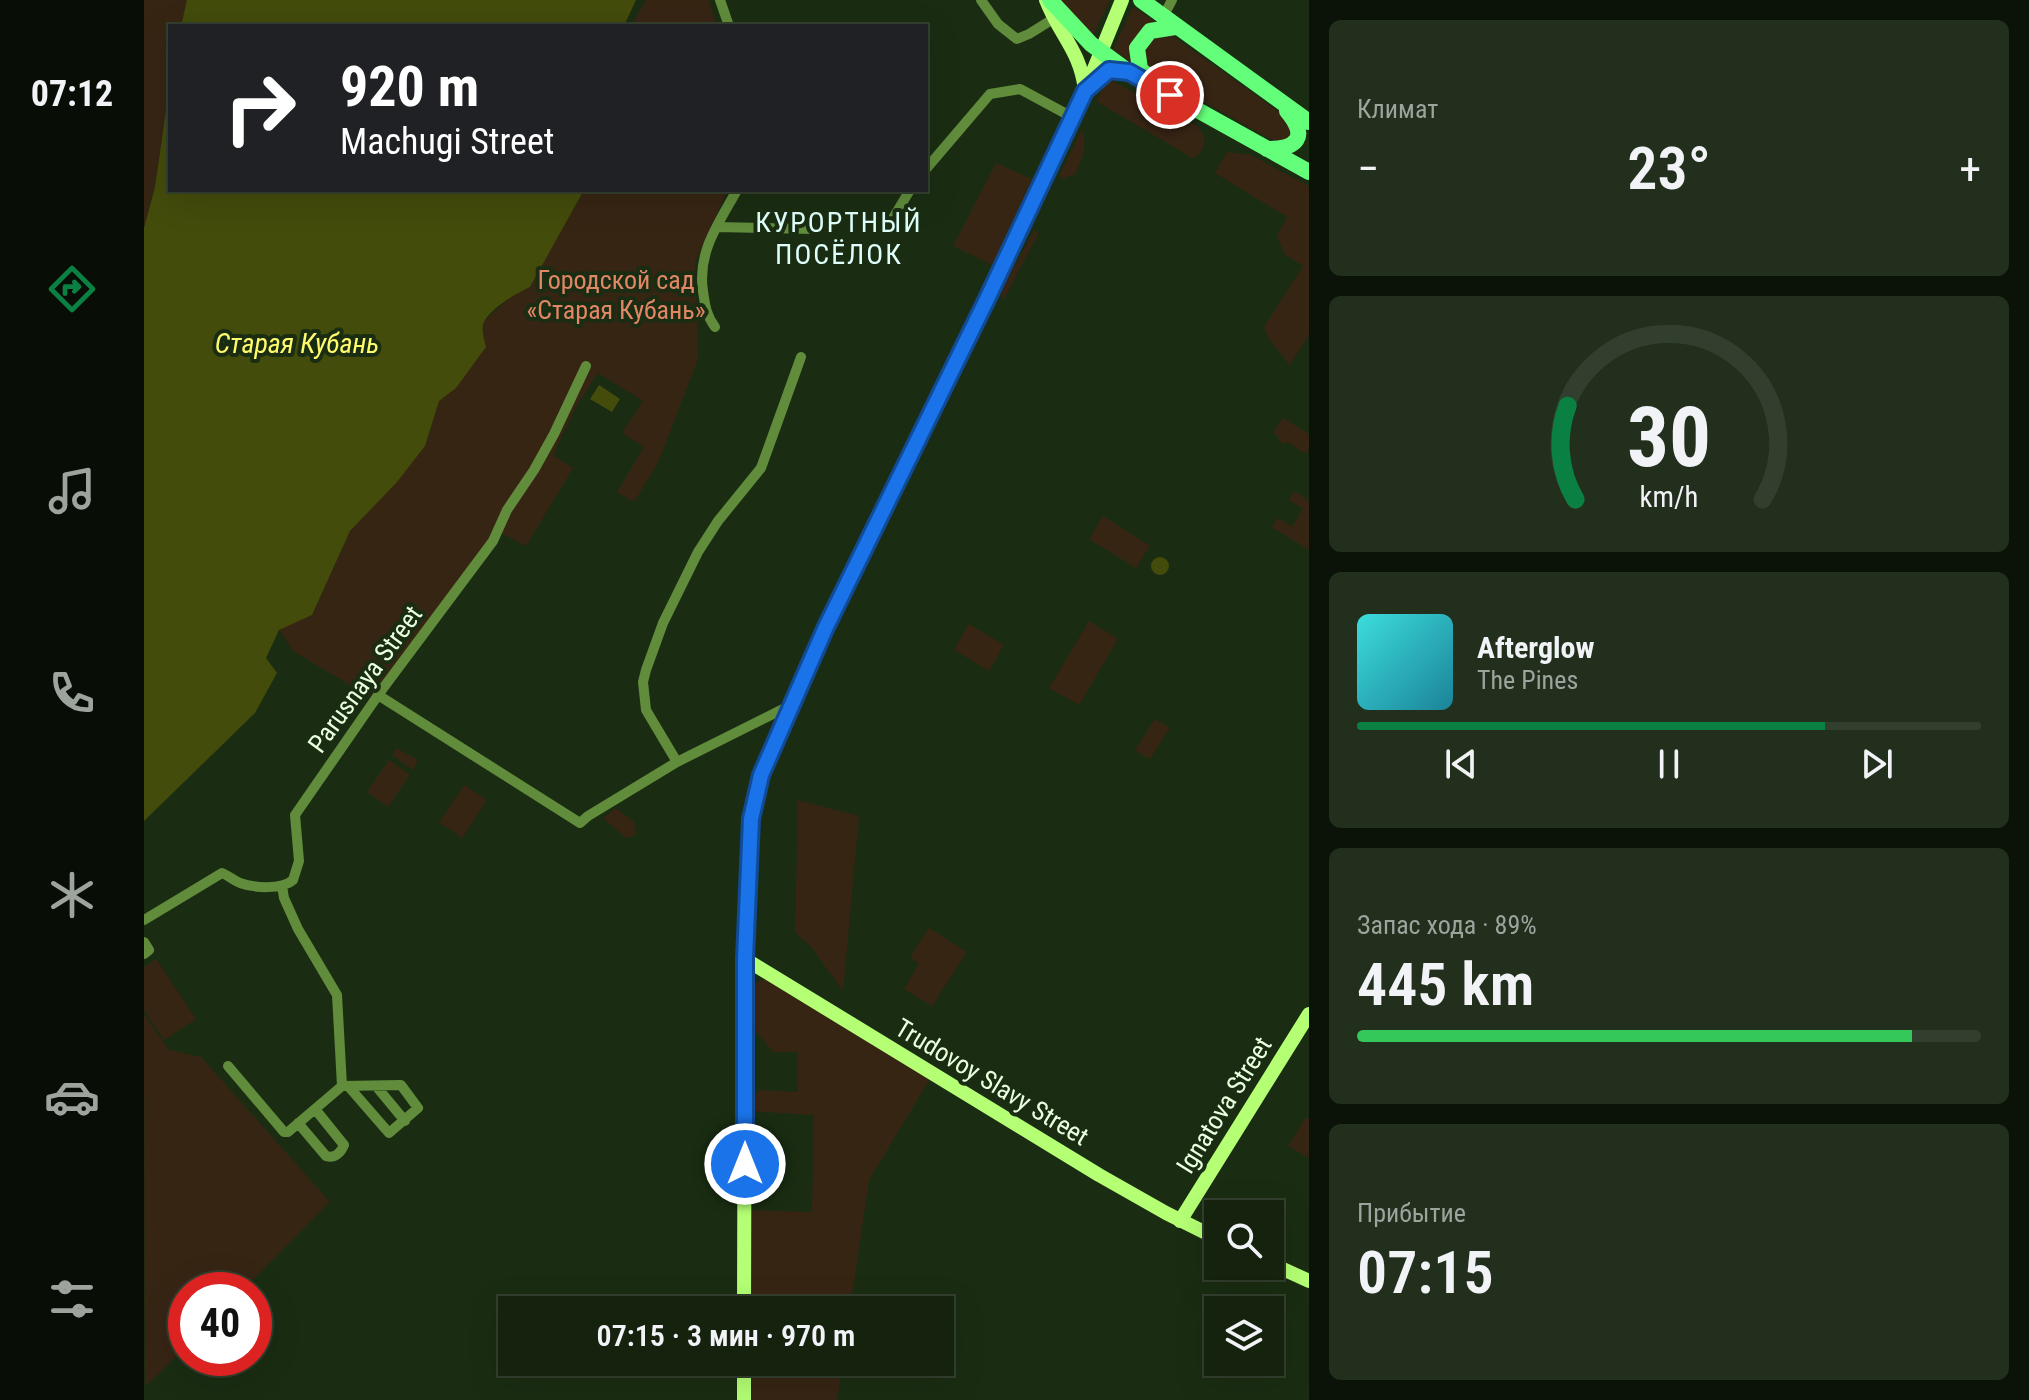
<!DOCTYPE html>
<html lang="ru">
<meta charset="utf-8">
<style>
:root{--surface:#14220e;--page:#212f1c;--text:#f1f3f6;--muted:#9da49e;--line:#333f2e;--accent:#0b8043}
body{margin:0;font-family:"Roboto Condensed",sans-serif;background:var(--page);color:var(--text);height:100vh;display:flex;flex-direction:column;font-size:30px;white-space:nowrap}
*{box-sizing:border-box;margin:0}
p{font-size:26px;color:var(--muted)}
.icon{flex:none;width:44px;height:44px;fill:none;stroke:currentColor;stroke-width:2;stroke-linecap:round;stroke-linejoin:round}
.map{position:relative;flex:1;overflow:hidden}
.details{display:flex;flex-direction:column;gap:20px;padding:20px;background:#0b1308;width:720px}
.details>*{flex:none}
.banner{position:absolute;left:24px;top:24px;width:760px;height:168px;border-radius:0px;box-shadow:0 8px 32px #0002,0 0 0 2px var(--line);background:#202124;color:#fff;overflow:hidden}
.buttons{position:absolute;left:1060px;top:1200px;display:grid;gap:16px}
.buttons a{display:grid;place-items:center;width:80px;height:80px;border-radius:0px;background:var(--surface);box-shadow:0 8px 32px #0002,0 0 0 2px var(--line);font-size:40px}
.speed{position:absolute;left:24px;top:1272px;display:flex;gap:16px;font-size:40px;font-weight:700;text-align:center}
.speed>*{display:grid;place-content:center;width:104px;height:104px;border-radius:50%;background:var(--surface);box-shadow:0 8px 32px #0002,0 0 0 2px var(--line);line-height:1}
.speed .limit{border:12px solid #d22;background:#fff;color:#111}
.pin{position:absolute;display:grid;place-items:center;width:68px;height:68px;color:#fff;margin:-34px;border:4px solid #fff;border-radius:50%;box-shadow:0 2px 8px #0007}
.me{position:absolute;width:88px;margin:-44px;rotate:0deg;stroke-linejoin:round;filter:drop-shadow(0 0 6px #0008)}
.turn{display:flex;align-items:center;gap:28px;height:168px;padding:0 40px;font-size:36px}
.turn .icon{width:104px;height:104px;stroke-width:2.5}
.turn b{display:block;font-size:56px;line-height:68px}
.big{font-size:60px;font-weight:600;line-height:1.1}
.details .widget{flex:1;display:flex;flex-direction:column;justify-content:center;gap:12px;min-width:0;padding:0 28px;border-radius:12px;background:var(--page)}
.details .dial{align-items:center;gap:0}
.dial svg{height:208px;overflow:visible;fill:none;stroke:var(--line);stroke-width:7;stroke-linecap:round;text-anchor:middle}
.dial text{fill:var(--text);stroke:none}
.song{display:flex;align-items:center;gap:24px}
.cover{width:96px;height:96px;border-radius:12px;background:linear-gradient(135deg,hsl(180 70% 55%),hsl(190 70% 35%))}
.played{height:8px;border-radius:4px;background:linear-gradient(90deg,var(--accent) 75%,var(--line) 75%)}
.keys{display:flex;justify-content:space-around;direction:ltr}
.heat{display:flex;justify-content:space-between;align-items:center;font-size:44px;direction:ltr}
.charge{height:12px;border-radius:6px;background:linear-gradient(90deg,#34c759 89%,var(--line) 0)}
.trip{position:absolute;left:354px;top:1296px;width:456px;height:80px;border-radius:0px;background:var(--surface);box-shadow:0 8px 32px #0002,0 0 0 2px var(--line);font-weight:600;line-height:80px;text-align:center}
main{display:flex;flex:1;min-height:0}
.dock{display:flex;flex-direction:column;width:144px;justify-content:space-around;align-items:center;background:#080e06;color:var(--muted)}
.dock .icon{width:56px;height:56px}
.dock .active{color:var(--accent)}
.dock b{font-size:36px;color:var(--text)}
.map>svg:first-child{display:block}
</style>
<main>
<nav class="dock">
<b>07:12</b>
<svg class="icon active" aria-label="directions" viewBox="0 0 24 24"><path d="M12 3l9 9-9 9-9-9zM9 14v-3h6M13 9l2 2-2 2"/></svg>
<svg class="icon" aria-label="music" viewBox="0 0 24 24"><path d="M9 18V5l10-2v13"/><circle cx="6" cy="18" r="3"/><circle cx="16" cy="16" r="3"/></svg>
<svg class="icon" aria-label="phone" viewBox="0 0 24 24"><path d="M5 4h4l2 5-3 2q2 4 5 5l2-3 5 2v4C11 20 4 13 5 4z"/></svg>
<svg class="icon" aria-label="climate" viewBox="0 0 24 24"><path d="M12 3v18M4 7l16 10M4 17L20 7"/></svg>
<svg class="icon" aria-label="car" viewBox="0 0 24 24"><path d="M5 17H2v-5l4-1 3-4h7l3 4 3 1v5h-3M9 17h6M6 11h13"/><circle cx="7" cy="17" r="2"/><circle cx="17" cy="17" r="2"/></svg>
<svg class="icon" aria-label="filters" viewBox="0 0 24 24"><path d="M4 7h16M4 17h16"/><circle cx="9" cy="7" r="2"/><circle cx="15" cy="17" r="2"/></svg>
</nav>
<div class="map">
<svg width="1165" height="1400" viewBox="0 0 1165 1400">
<rect width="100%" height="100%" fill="#1a2d12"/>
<path fill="#372514" d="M0 0H43L37 26H26V83L11 187 0 228Z
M502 0H565L573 26H487Z
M914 0H966L949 36Z
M989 7 1013 23 991 65 969 50Z
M1024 33 1142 117 1148 124 1146 139 1135 142 1121 136 1006 72 999 56C1004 40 1008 37 1024 33Z
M968 81 1052 125C1065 137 1062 148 1050 159L952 101 962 83Z
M938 129C944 144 938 160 931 174L919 179 915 176Z
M1083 152 1107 155 1165 186V335L1145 366C1138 352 1123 341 1120 327L1159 266 1140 254 1133 236 1143 217 1071 173Z
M852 163 888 179 848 265 809 246Z
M440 190H584L551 262 554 359 514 463 490 502 473 492 500 447 478 433 499 401 454 373 433 405 409 455 429 468 382 546 353 531 226 697 149 651 135 629 168 615 206 531 252 482 281 446 295 401 312 388 338 334 340 321 370 294 386 287Z
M890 230 894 233 893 236 860 299 857 298 858 290Z
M1139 418 1165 434V448L1162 454 1143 442 1140 444 1134 440 1135 437 1129 433Z
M1150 491 1165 501V550L1128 527 1134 518 1148 527 1159 509 1145 500Z
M959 516 1006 546 992 568 945 539Z
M945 621 974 639 935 705 905 688Z
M825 624 860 645 845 671 810 650Z
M1011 719 1026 728 1006 759 991 750Z
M252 748 274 760 269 770 248 755Z
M245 760 266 775 244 807 223 792Z
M320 785 343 800 318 838 295 822Z
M654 800 715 816 699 991 668 948 651 932Z
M472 808 490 822 492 835 482 838 459 818Z
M785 928 823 952 788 1006 760 989 775 964 766 957Z
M12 959 52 1019 20 1040 0 1010V967Z
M619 979 631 981 786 1079 725 1180 706 1310H604L605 1210 668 1212 670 1115 606 1111 610 1095 615 1090 654 1092 653 1052H629C622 1043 609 1030 607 1019 604 1005 604 983 619 979Z
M0 1014 25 1050 57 1057 186 1202 99 1290H42V1347L1 1387Z
M1162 1117 1165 1119V1158L1144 1146Z
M604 1362H699L693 1400H603Z"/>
<path fill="#434c0b" d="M43 0H492L480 26H37Z
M26 83V190H440L386 287C373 293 349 307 341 320 336 328 340 338 342 347L312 388 295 401 281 446 253 482 206 531 168 615 135 630 122 658 133 673 111 713 0 821V228L11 187Z
M455 385 476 399 468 412 446 399Z
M1007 566a9 9 0 1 1 18 0a9 9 0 1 1-18 0Z"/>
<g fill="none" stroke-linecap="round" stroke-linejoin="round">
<path stroke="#608c3c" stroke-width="10" d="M576 0 585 26
M837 0 854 24 873 39 885 34 909 19
M1019 17 1028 0
M782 169 846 94 876 89 928 117
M573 227 670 229
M743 228 766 190
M571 327C562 315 561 305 559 291 553 252 575 223 593 190
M234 695 436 823 444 816 533 762 647 705
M533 762 502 710 499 682 502 670 519 623 554 552 574 521 617 468 657 357
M138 886 140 898 154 929 193 995 198 1086 257 1085 274 1108 245 1133 205 1087
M0 920 78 873C85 876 89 880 96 883 110 888 138 890 149 880L155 861 151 815 237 691 349 541 363 510 390 470 410 434 442 366
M0 942 5 950 0 954
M84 1066 140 1132H144L198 1086
M232 1086 261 1121
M154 1123 182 1156C191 1159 197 1152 200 1145L171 1109"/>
<path stroke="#b4ff74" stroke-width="14" d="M902 0C916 36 936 50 941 90
M601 959 955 1175 1022 1213 1074 1239
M1036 1221 1165 1014
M1126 1263 1165 1281
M600 1310 601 959 607 819 617 775 681 629 843 299 941 91 978 0
M600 1362V1400"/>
<path stroke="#64ff7a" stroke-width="16" d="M906 0 947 44 985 72 1165 172
M997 0 1165 122
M1009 80 996 69 993 48 1006 31 1031 27
M1123 149C1153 149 1165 137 1143 111"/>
</g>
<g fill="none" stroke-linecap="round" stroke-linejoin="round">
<defs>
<path id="route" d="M601 1164V959L607 819 617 775 681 629 843 299 941 91 965 70 985 72 1026 95"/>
</defs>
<use href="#route" stroke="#114b97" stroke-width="20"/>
<use href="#route" stroke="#1a73e8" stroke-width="14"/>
</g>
<g text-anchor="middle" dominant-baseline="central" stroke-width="8" stroke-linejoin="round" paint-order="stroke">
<g font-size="26" fill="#e28766" stroke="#1a2d12">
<text x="472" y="280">Городской сад<tspan x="472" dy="30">«Старая Кубань»</tspan></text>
</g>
<g font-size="26" fill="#eaffdd" stroke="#1a2d12">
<text transform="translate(221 679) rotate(-54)">Parusnaya Street</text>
<text transform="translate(848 1082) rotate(31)">Trudovoy Slavy Street</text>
<text transform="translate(1080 1105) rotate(-58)">Ignatova Street</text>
</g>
<g font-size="28" letter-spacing="2" fill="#dffffb" stroke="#1a2d12">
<text x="695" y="222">КУРОРТНЫЙ<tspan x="695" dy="32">ПОСЁЛОК</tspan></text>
</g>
<g font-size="28" font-style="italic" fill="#fffb6b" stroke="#1a2d12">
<text x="153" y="343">Старая Кубань</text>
</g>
</g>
</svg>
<div class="buttons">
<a><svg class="icon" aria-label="search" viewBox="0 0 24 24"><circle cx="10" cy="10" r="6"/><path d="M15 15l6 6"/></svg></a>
<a><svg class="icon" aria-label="layers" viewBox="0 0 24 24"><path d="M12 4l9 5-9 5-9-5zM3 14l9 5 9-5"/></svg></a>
</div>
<div class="speed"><div class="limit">40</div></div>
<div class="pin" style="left:1026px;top:95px;background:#d93025"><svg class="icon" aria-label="arrive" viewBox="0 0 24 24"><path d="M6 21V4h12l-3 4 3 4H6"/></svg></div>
<svg class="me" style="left:601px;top:1164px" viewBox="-20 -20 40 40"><circle r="17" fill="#1a73e8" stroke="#fff" stroke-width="3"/><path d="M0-11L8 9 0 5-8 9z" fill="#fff"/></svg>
<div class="trip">07:15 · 3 мин · 970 m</div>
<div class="banner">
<div class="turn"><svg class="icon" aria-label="right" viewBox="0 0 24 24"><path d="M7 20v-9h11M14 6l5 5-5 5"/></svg><div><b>920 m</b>Machugi Street</div></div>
</div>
</div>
<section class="details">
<div class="widget"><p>Климат</p>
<div class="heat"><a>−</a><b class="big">23°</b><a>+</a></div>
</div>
<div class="widget dial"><svg viewBox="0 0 100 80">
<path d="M14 69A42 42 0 1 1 86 69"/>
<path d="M14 69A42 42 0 0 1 11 33" stroke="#0b8043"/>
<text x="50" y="56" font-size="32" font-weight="700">30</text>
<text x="50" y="72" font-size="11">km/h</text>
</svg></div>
<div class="widget">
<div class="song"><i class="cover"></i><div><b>Afterglow</b><p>The Pines</p></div></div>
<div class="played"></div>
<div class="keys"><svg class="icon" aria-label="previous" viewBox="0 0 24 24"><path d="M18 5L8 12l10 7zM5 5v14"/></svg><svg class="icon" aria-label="pause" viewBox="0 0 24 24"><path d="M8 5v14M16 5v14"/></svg><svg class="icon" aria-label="next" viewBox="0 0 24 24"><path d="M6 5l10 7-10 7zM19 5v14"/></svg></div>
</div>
<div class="widget"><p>Запас хода · 89%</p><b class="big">445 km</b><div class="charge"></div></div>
<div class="widget"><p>Прибытие</p><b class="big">07:15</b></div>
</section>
</main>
